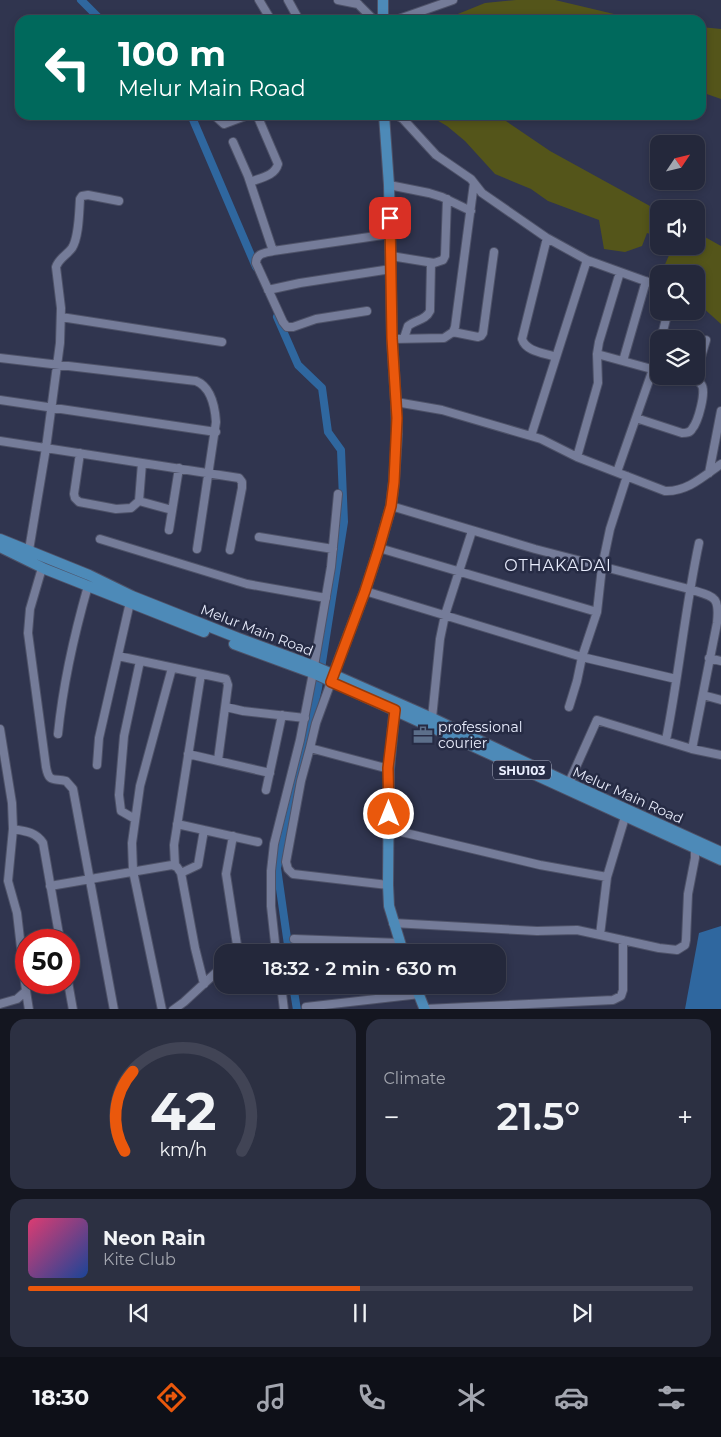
<!DOCTYPE html>
<meta charset="utf-8">
<style>
:root{--surface:#24283b;--page:#2c3042;--text:#f1f3f6;--muted:#a3a6af;--line:#414455;--accent:#ea580c}
body{margin:0;font-family:Montserrat,sans-serif;background:var(--page);color:var(--text);height:100vh;display:flex;flex-direction:column;font-size:19px;white-space:nowrap}
*{box-sizing:border-box;margin:0}
p{font-size:16px;color:var(--muted)}
.icon{flex:none;width:28px;height:28px;fill:none;stroke:currentColor;stroke-width:2;stroke-linecap:round;stroke-linejoin:round}
.map{position:relative;height:1009px;overflow:hidden}
.sheet{display:flex;flex-direction:column;gap:10px;padding:10px;background:#141620;flex:1}
.sheet>*{flex:none}
.banner{position:absolute;left:15px;top:15px;width:691px;height:105px;border-radius:15px;box-shadow:0 2px 8px #0003,0 0 0 1px var(--line);background:#00695c;color:#fff;overflow:hidden}
.needle{width:32px;rotate:55deg}
.buttons{position:absolute;left:650px;top:135px;display:grid;gap:10px}
.buttons a{display:grid;place-items:center;width:55px;height:55px;border-radius:10px;background:var(--surface);box-shadow:0 2px 8px #0003,0 0 0 1px var(--line);font-size:25px}
.speed{position:absolute;left:15px;top:929px;display:flex;gap:10px;font-size:25px;font-weight:700;text-align:center}
.speed>*{display:grid;place-content:center;width:65px;height:65px;border-radius:50%;background:var(--surface);box-shadow:0 2px 8px #0003,0 0 0 1px var(--line);line-height:1}
.speed .limit{border:8px solid #d22;background:#fff;color:#111}
.pin{position:absolute;display:grid;place-items:center;width:42px;height:42px;color:#fff;margin:-21px;border-radius:10px;box-shadow:0 2px 8px #0006}
.me{position:absolute;width:55px;margin:-28px;rotate:0deg;stroke-linejoin:round;filter:drop-shadow(0 0 4px #0008)}
.turn{display:flex;align-items:center;gap:18px;height:105px;padding:0 20px;font-size:22px}
.turn .icon{width:65px;height:65px;stroke-width:2.5}
.turn b{display:block;font-size:35px;line-height:42px}
.big{font-size:38px;font-weight:600;line-height:1.1}
.sheet .tile{flex:1;display:flex;flex-direction:column;justify-content:center;gap:8px;min-width:0;padding:0 18px;border-radius:15px;background:var(--page)}
.sheet .dial{align-items:center;gap:0}
.dial svg{height:130px;overflow:visible;fill:none;stroke:var(--line);stroke-width:7;stroke-linecap:round;text-anchor:middle}
.dial text{fill:var(--text);stroke:none}
.song{display:flex;align-items:center;gap:15px}
.cover{width:60px;height:60px;border-radius:8px;background:linear-gradient(135deg,hsl(340 70% 55%),hsl(220 70% 35%))}
.played{height:5px;border-radius:2px;background:linear-gradient(90deg,var(--accent) 50%,var(--line) 50%)}
.keys{display:flex;justify-content:space-around;direction:ltr}
.heat{display:flex;justify-content:space-between;align-items:center;font-size:28px;direction:ltr}
.sheet .tiles{flex:1;display:grid;gap:10px;grid-template-columns:1fr 1fr}
.tile:last-child{grid-column:span 2}
.trip{position:absolute;left:214px;top:944px;width:292px;height:50px;border-radius:15px;background:var(--surface);box-shadow:0 2px 8px #0003,0 0 0 1px var(--line);font-weight:600;line-height:50px;text-align:center}
.dock{display:flex;height:80px;justify-content:space-around;align-items:center;background:#0e1018;color:var(--muted)}
.dock .icon{width:35px;height:35px}
.dock .selected{color:var(--accent)}
.dock b{font-size:22px;color:var(--text)}
.map>svg:first-child{display:block}
</style>
<div class="map">
<svg width="721" height="1010" viewBox="0 0 721 1010">
<rect width="100%" height="100%" fill="#30354f"/>
<path fill="#54551a" d="M516 0H555L614 14 655 20H443L485 3Z
M701 27 721 29V99L701 92Z
M428 115H497L550 151 659 211V237L647 233 642 246 625 252 604 249 599 220 548 201 531 189 495 174 465 141 447 126Z
M696 232 721 246V324L701 306 706 289 696 284V274H673L663 269 673 246H696Z"/>
<path fill="#2f679f" d="M721 926V1009H685L699 933Z"/>
<g fill="none" stroke-linecap="round" stroke-linejoin="round">
<path stroke="#2f679f" stroke-width="8" d="M81 0 101 20
M191 115 256 267
M277 317 298 365 322 388 328 432 341 450 344 522 318 688 277 868 289 952
M293 985 297 1010"/>
<defs>
<path id="minor" d="M259 0 271 20
M288 0 299 20
M338 0 358 4
M354 0 374 20
M396 20 453 0
M214 115 224 124 248 115
M396 115 403 119 436 155 471 179 482 193 547 238 522 339C526 352 545 353 556 357
M233 142 248 176 273 251C265 253 256 253 256 263L283 322 287 327H293L316 319 367 311
M250 182C260 178 275 176 278 164L257 115
M389 185 429 193 442 197 471 211
M547 238 587 260
M273 251 390 234
M391 256 434 263 443 260 445 256 447 199
M620 272 599 342 597 354 659 371
M268 290 300 283 391 269
M61 317 222 342
M453 332 478 337 481 336 483 333 494 252
M404 338 408 326C415 320 426 320 430 311L431 263
M392 339 444 338 453 332 455 327 474 183
M661 339 668 311
M0 358 196 381C211 387 215 407 216 422L197 549
M623 361 646 281
M696 374 706 340
M0 400 216 432
M396 402 442 410 541 439 577 457 665 491C687 492 704 476 721 464
M636 418 682 433C686 433 690 433 692 429 698 422 707 391 701 384 697 379 685 378 679 376
M531 436 587 260 659 286
M0 441 239 478 242 482V488L230 550
M80 453 74 494 75 498 79 502 116 509 131 508 139 501 142 463
M577 457 598 383 597 354
M617 472 653 369 659 347
M709 473 721 411
M139 501 172 510
M391 506 535 549 689 589C714 597 720 595 717 623L692 749 597 720 567 787
M169 530 179 468
M259 537 333 549
M100 539 247 584 326 598
M379 548 597 612 602 567 610 529 627 476
M28 556 46 448 60 343 61 308 56 267C59 258 67 255 72 248 79 237 79 213 80 199L82 196 88 195 119 201
M42 568 30 609 28 633 46 767C49 783 53 778 66 781L73 789 114 1010
M365 591 582 657 676 679
M118 656 226 679 228 685 218 760
M709 658 721 661
M314 666 331 567 338 494
M703 695 721 700
M226 707 243 711 305 718
M569 707 577 681 582 657 597 612
M432 718 440 639 445 615 472 531
M0 729 12 803 13 829 8 881 17 913 26 991 17 999 0 1004
M58 734C63 684 74 635 88 586
M666 740C679 675 685 608 699 543
M310 748 316 723 331 682
M692 749 721 755
M188 754 270 773
M97 765 99 738 131 598
M266 790 282 715
M135 819 121 811 119 795 124 736 140 661
M177 824 258 842
M13 829C25 831 36 832 43 843L60 940
M389 829 540 865 607 877 600 935 659 948 677 950 685 945 686 940 688 894 695 858V848
M233 836 226 874 237 945 236 952
M175 866 174 845 201 674
M181 873 198 865 204 830
M607 877 625 817
M388 885 293 874 288 869 286 862 301 781 310 748 389 769
M50 886 172 865 177 867 181 873 195 948 204 984
M393 923 537 931 577 930 600 935
M294 939 399 943
M276 952 271 906V871L274 844 300 740 313 673
M68 982 73 1010
M281 985 284 1010
M26 991 29 1010
M306 1007 420 994
M425 1009 613 1000 621 996 623 990V940
M162 1010 133 871 132 843 140 786 172 668
M173 1010 184 1002 222 967"/>
<path id="major" d="M383 20V0
M0 539 89 575 132 596 238 638 314 666 432 718 569 783 721 852
M0 547 45 569 204 632
M234 644 313 673 721 860
M331 681 365 591 379 548 391 506 394 481 397 434 396 402 392 339 389 185 384 115
M395 705 389 769 388 885 389 906 403 952
M415 985 425 1010"/>
</defs>
<use href="#minor" stroke="#4e5268" stroke-width="10"/>
<use href="#major" stroke="#4e5268" stroke-width="12"/>
<use href="#minor" stroke="#757c99" stroke-width="8"/>
<use href="#major" stroke="#4d8ab8" stroke-width="10"/>
</g>
<g fill="none" stroke-linecap="round" stroke-linejoin="round">
<defs>
<path id="route" d="M389 814 388 768 395 710 331 682 365 591 379 548 391 506 394 482 397 418 392 338 390 218"/>
</defs>
<use href="#route" stroke="#983908" stroke-width="12"/>
<use href="#route" stroke="#ea580c" stroke-width="9"/>
</g>
<defs>
<symbol id="office-bare" viewBox="-9 -9 18 18"><path d="M-6-3h4V-5.5h4V-3h4V5H-6ZM-1-4.5V-3h2v-1.5ZM-6 0V1H6V0Z" fill="#5c6f8a" stroke="#262b44" stroke-width="2.5" paint-order="stroke"/></symbol>
</defs>
<g fill-rule="evenodd">
<use href="#office-bare" x="409" y="721" width="28" height="28"/>
</g>
<g text-anchor="middle" dominant-baseline="central" stroke-width="5" stroke-linejoin="round" paint-order="stroke">
<rect fill="#262b44" stroke="#aeb2c5" stroke-width="1" x="493" y="760.5" width="58" height="19" rx="4"/>
<g font-size="12" font-weight="bold" fill="#e8ecfc">
<text x="522" y="770">SHU103</text>
</g>
<g font-size="14" fill="#e8ecfc" stroke="#262b44">
<text transform="translate(257 630) rotate(21)">Melur Main Road</text>
<text transform="translate(628 795) rotate(24)">Melur Main Road</text>
</g>
<g font-size="14" fill="#e8ecfc" stroke="#262b44" text-anchor="start">
<text x="438" y="727">professional<tspan x="438" dy="16">courier</tspan></text>
</g>
<g font-size="16" letter-spacing="1" fill="#e8ecfc" stroke="#262b44">
<text x="558" y="565">OTHAKADAI</text>
</g>
</g>
</svg>
<div class="buttons">
<a><svg class="needle" viewBox="-14 -14 28 28"><path d="M0-13l5 13h-10z" fill="#e53935"/><path d="M0 13l5-13h-10z" fill="#a3a6af"/></svg></a>
<a><svg class="icon" aria-label="sound" viewBox="0 0 24 24"><path d="M4 9h4l5-4v14l-5-4H4zM17 9q2 3 0 6"/></svg></a>
<a><svg class="icon" aria-label="search" viewBox="0 0 24 24"><circle cx="10" cy="10" r="6"/><path d="M15 15l6 6"/></svg></a>
<a><svg class="icon" aria-label="layers" viewBox="0 0 24 24"><path d="M12 4l9 5-9 5-9-5zM3 14l9 5 9-5"/></svg></a>
</div>
<div class="speed"><div class="limit">50</div></div>
<div class="pin" style="left:390px;top:218px;background:#d93025"><svg class="icon" aria-label="arrive" viewBox="0 0 24 24"><path d="M6 21V4h12l-3 4 3 4H6"/></svg></div>
<svg class="me" style="left:389px;top:814px" viewBox="-20 -20 40 40"><circle r="17" fill="#ea580c" stroke="#fff" stroke-width="3"/><path d="M0-11L8 9 0 5-8 9z" fill="#fff"/></svg>
<div class="trip">18:32 · 2 min · 630 m</div>
<div class="banner">
<div class="turn"><svg class="icon" aria-label="left" viewBox="0 0 24 24"><path d="M17 20v-9H6M10 6l-5 5 5 5"/></svg><div><b>100 m</b>Melur Main Road</div></div>
</div>
</div>
<section class="sheet">
<div class="tiles">
<div class="tile dial"><svg viewBox="0 0 100 80">
<path d="M14 69A42 42 0 1 1 86 69"/>
<path d="M14 69A42 42 0 0 1 19 20" stroke="#ea580c"/>
<text x="50" y="56" font-size="32" font-weight="700">42</text>
<text x="50" y="72" font-size="11">km/h</text>
</svg></div>
<div class="tile"><p>Climate</p>
<div class="heat"><a>−</a><b class="big">21.5°</b><a>+</a></div>
</div>
<div class="tile">
<div class="song"><i class="cover"></i><div><b>Neon Rain</b><p>Kite Club</p></div></div>
<div class="played"></div>
<div class="keys"><svg class="icon" aria-label="previous" viewBox="0 0 24 24"><path d="M18 5L8 12l10 7zM5 5v14"/></svg><svg class="icon" aria-label="pause" viewBox="0 0 24 24"><path d="M8 5v14M16 5v14"/></svg><svg class="icon" aria-label="next" viewBox="0 0 24 24"><path d="M6 5l10 7-10 7zM19 5v14"/></svg></div>
</div>
</div>
</section>
<nav class="dock">
<b>18:30</b>
<svg class="icon selected" aria-label="directions" viewBox="0 0 24 24"><path d="M12 3l9 9-9 9-9-9zM9 14v-3h6M13 9l2 2-2 2"/></svg>
<svg class="icon" aria-label="music" viewBox="0 0 24 24"><path d="M9 18V5l10-2v13"/><circle cx="6" cy="18" r="3"/><circle cx="16" cy="16" r="3"/></svg>
<svg class="icon" aria-label="phone" viewBox="0 0 24 24"><path d="M5 4h4l2 5-3 2q2 4 5 5l2-3 5 2v4C11 20 4 13 5 4z"/></svg>
<svg class="icon" aria-label="climate" viewBox="0 0 24 24"><path d="M12 3v18M4 7l16 10M4 17L20 7"/></svg>
<svg class="icon" aria-label="car" viewBox="0 0 24 24"><path d="M5 17H2v-5l4-1 3-4h7l3 4 3 1v5h-3M9 17h6M6 11h13"/><circle cx="7" cy="17" r="2"/><circle cx="17" cy="17" r="2"/></svg>
<svg class="icon" aria-label="filters" viewBox="0 0 24 24"><path d="M4 7h16M4 17h16"/><circle cx="9" cy="7" r="2"/><circle cx="15" cy="17" r="2"/></svg>
</nav>
